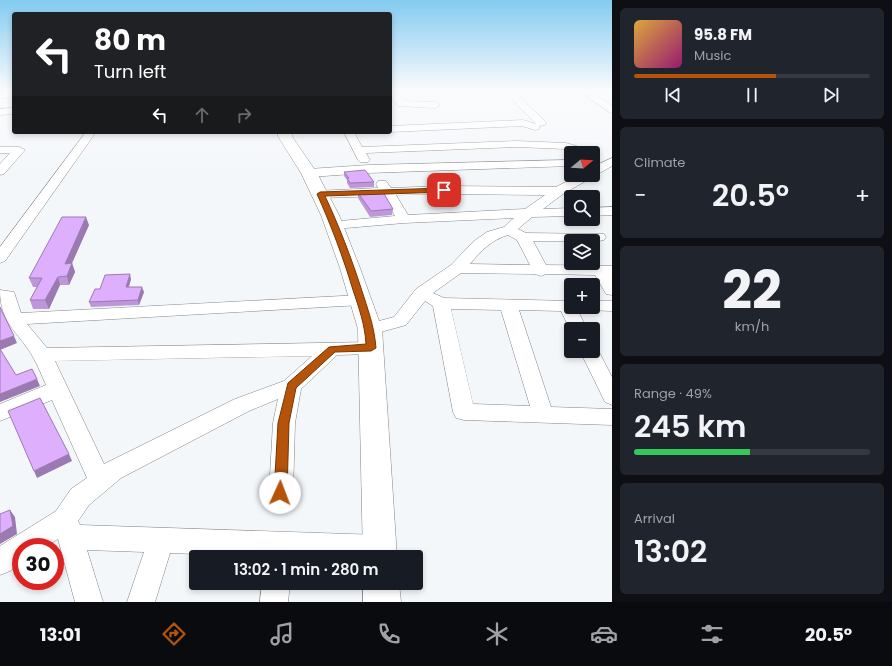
<!DOCTYPE html>
<meta charset="utf-8">
<style>
:root{--surface:#171b24;--page:#20242c;--text:#f1f3f6;--muted:#9ea1a6;--line:#363941;--accent:#b45309}
body{margin:0;font-family:Poppins,sans-serif;background:var(--page);color:var(--text);height:100vh;display:flex;flex-direction:column;font-size:15px;white-space:nowrap}
*{box-sizing:border-box;margin:0}
p{font-size:13px;color:var(--muted)}
.icon{flex:none;width:22px;height:22px;fill:none;stroke:currentColor;stroke-width:2;stroke-linecap:round;stroke-linejoin:round}
.map{position:relative;flex:1;overflow:hidden}
.panel{display:flex;flex-direction:column;gap:8px;padding:8px;background:#0d0f14;width:280px}
.panel>*{flex:none}
.top-card{position:absolute;left:12px;top:12px;width:380px;height:122px;border-radius:4px;box-shadow:0 2px 6px #0003;background:#202124;color:#fff;overflow:hidden}
.needle{width:26px;rotate:72deg}
.controls{position:absolute;left:564px;top:146px;display:grid;gap:8px}
.controls a{display:grid;place-items:center;width:36px;height:36px;border-radius:4px;background:var(--surface);box-shadow:0 2px 6px #0003;font-size:20px}
.speed{position:absolute;left:12px;top:538px;display:flex;gap:8px;font-size:20px;font-weight:700;text-align:center}
.speed>*{display:grid;place-content:center;width:52px;height:52px;border-radius:50%;background:var(--surface);box-shadow:0 2px 6px #0003;line-height:1}
.speed .limit{border:6px solid #d22;background:#fff;color:#111}
.pin{position:absolute;display:grid;place-items:center;width:34px;height:34px;color:#fff;margin:-17px;border-radius:8px;box-shadow:0 2px 6px #0006}
.me{position:absolute;width:44px;margin:-22px;rotate:2deg;stroke-linejoin:round;filter:drop-shadow(0 0 3px #0008)}
.turn{display:flex;align-items:center;gap:14px;height:84px;padding:0 16px;font-size:18px}
.turn .icon{width:52px;height:52px;stroke-width:2.5}
.turn b{display:block;font-size:28px;line-height:34px}
.lanes{display:flex;align-items:center;height:38px;padding:0 16px;background:#0003;justify-content:center;gap:20px;direction:ltr}
.lanes .off{opacity:.35}
.big{font-size:30px;font-weight:600;line-height:1.1}
.panel .card{flex:1;display:flex;flex-direction:column;justify-content:center;gap:6px;min-width:0;padding:0 14px;border-radius:6px;background:var(--page)}
.panel .dial{align-items:center;gap:0}
.dial b{font-size:52px;line-height:1}
.song{display:flex;align-items:center;gap:12px}
.cover{width:48px;height:48px;border-radius:6px;background:linear-gradient(135deg,hsl(40 70% 55%),hsl(320 70% 35%))}
.played{height:4px;border-radius:2px;background:linear-gradient(90deg,var(--accent) 60%,var(--line) 60%)}
.keys{display:flex;justify-content:space-around;direction:ltr}
.heat{display:flex;justify-content:space-between;align-items:center;font-size:22px;direction:ltr}
.charge{height:6px;border-radius:3px;background:linear-gradient(90deg,#34c759 49%,var(--line) 0)}
.trip{position:absolute;left:189px;top:550px;width:234px;height:40px;border-radius:4px;background:var(--surface);box-shadow:0 2px 6px #0003;font-weight:600;line-height:40px;text-align:center}
.menu{display:flex;height:64px;justify-content:space-around;align-items:center;background:#090b0e;color:var(--muted)}
.menu .icon{width:28px;height:28px}
.menu .on{color:var(--accent)}
.menu b{font-size:18px;color:var(--text)}
main{display:flex;flex:1;min-height:0}
.map>svg:first-child{display:block}
</style>
<main>
<div class="map">
<svg width="612" height="602" viewBox="0 0 612 602">
<rect width="100%" height="100%" fill="#f4f7fa"/>
<g fill="none" stroke-linecap="round" stroke-linejoin="round">
<defs>
<path id="street" d="M390 90H396L404 101 435 102 440 105 435 108 398 106 390 94Z
M503 90H512L545 121 546 123 545 125 539 126V129L535 130 522 126 390 132V126L523 120 536 124Z
M578 90H588L612 106V113L609 112Z
M14 91V97L0 98V92Z
M14 108V114L0 115V109Z
M86 132H96L5 261 0 263V247Z
M344 132H354L362 147 517 141 566 143 593 151 595 153 593 155V153H577L565 149 517 147 366 153 370 160 368 162H360L358 160Z
M0 147H19L25 150 4 174 0 175V164L10 153H0Z
M612 158V166L563 194 543 209 571 208V216L532 217 518 229 526 233 604 234 606 237 604 240 599 241H533L546 265 612 266V295L606 294 595 275 546 274 541 276 535 274 461 273 433 293 444 298 571 301V307H579L577 309 587 329H571V332L561 311 519 310 551 407 612 409V425L464 420 456 418 453 412 433 306 425 301 406 325 370 335 364 333 361 329 364 325 394 317 416 289 451 265 474 241 487 232 504 227 514 218 404 223 334 229 329 228 327 225 329 222 395 216 383 196 320 198 315 197 314 194 315 191 378 188 376 184 378 181H386L391 188 444 186 556 187 579 175H593V167ZM444 194 545 195 525 209 408 215 396 195ZM508 235 517 240 530 265 470 264C481 251 491 240 508 235ZM451 309 501 310 530 406 473 404Z
M571 160V166L368 173 309 177 305 176 303 173 305 170 309 169 368 165Z
M612 207V215L593 216V208Z
M0 290 14 292 21 313 361 295 367 296 369 300 367 304 361 305 27 324 47 348 371 342 378 343 380 348 378 353 371 354 337 355 301 389 295 423 293 493 290 501 281 504 272 501 269 493 273 423 278 399 249 411 121 478 89 505 78 521 80 525 379 535 388 539 392 548 388 557H280L170 553 155 602H127L144 552 87 550 103 602H75L58 539 45 547H21V564L10 571 0 575V546L56 511 71 489 87 478 52 400 0 421V404L46 385C42 376 38 366 33 357 18 331 0 324 0 290ZM312 356 284 381 235 399 104 464 55 361Z
M593 301H612V311L587 310 585 307H593Z
M593 346H596L612 377V405L605 402 580 351H593Z
M262 583H290L288 602H260Z"/>
<path id="secondary" d="M277 132H291L293 138 317 173 339 215 360 268 382 329 397 557H363L358 329 340 268 321 215 301 173 279 138Z
M363 583H399L401 602H363Z"/>
</defs>
<use href="#street" stroke="#828587" stroke-width="1"/>
<use href="#secondary" stroke="#828587" stroke-width="1"/>
<use href="#street" fill="#fff" fill-rule="evenodd"/>
<use href="#secondary" fill="#fff" fill-rule="evenodd"/>
</g>
<path fill="#be96da" d="M344 172 374 182V187L350 188 347 183V180L344 176Z
M358 193 393 209 392 215 370 217 358 198Z
M89 225 72 263 75 272 69 285H60L49 309H33L30 300 37 287H33L29 278Z
M131 279 129 287 144 292 139 305 91 307 89 302 100 289Z"/>
<path fill="#9b7ab1" d="M86 217 89 225 68 272 65 264Z
M72 263 75 272 69 285 67 276Z
M130 274 131 279 127 292 126 287Z
M58 277 60 285 49 309 45 300Z
M142 287 144 292 139 305 138 300Z
M14 336 17 343 0 350V341Z
M37 379 40 386 0 402V394Z
M69 454 72 461 37 478 34 471Z
M10 510 15 517 17 534 0 544V534Z"/>
<path fill="#ddaffd" stroke="#9b7ab1" d="M365 170 374 182 350 183 347 178H349L344 172Z
M383 192 393 209 371 211 358 193Z
M62 217H86L65 264 72 263 67 276 58 277 45 300H30L42 278H29Z
M130 274 126 287H142L138 300 89 302 95 289H100L105 275Z
M0 307 14 336 0 341Z
M0 349 16 375 32 369 37 379 0 394Z
M40 398 69 454 34 471 8 411Z
M10 510 13 526 0 534V514Z"/>
<linearGradient id="sky" x2="0" y2="1"><stop stop-color="#83cbf0"/><stop offset="0.52" stop-color="#fafbfd"/><stop offset="1" stop-color="#fafbfd" stop-opacity="0"/></linearGradient>
<rect width="612" height="174" fill="url(#sky)"/>
<path fill="#b45309" stroke="#753606" d="M444 188 447 190 446 192 325 196C339 226 351 257 361 288 368 310 374 325 376 348L371 351 335 352 296 388 289 423 287 493 285 497 280 499 276 497 274 493 278 423 288 383 329 347 366 344C365 325 359 308 353 290 343 257 331 225 317 194L320 192Z"/>
</svg>
<div class="controls">
<a><svg class="needle" viewBox="-14 -14 28 28"><path d="M0-13l5 13h-10z" fill="#e53935"/><path d="M0 13l5-13h-10z" fill="#9ea1a6"/></svg></a>
<a><svg class="icon" aria-label="search" viewBox="0 0 24 24"><circle cx="10" cy="10" r="6"/><path d="M15 15l6 6"/></svg></a>
<a><svg class="icon" aria-label="layers" viewBox="0 0 24 24"><path d="M12 4l9 5-9 5-9-5zM3 14l9 5 9-5"/></svg></a>
<a>+</a>
<a>−</a>
</div>
<div class="speed"><div class="limit">30</div></div>
<div class="pin" style="left:444px;top:190px;background:#d93025"><svg class="icon" aria-label="arrive" viewBox="0 0 24 24"><path d="M6 21V4h12l-3 4 3 4H6"/></svg></div>
<svg class="me" style="left:280px;top:493px" viewBox="-20 -20 40 40"><circle r="19" fill="#fff"/><path d="M0-13L10 11 0 6-10 11z" fill="#b45309"/></svg>
<div class="trip">13:02 · 1 min · 280 m</div>
<div class="top-card">
<div class="turn"><svg class="icon" aria-label="left" viewBox="0 0 24 24"><path d="M17 20v-9H6M10 6l-5 5 5 5"/></svg><div><b>80 m</b>Turn left</div></div>
<div class="lanes"><svg class="icon" aria-label="left" viewBox="0 0 24 24"><path d="M17 20v-9H6M10 6l-5 5 5 5"/></svg><svg class="icon off" aria-label="ahead" viewBox="0 0 24 24"><path d="M12 20V5M6 11l6-6 6 6"/></svg><svg class="icon off" aria-label="right" viewBox="0 0 24 24"><path d="M7 20v-9h11M14 6l5 5-5 5"/></svg></div>
</div>
</div>
<section class="panel">
<div class="card">
<div class="song"><i class="cover"></i><div><b>95.8 FM</b><p>Music</p></div></div>
<div class="played"></div>
<div class="keys"><svg class="icon" aria-label="previous" viewBox="0 0 24 24"><path d="M18 5L8 12l10 7zM5 5v14"/></svg><svg class="icon" aria-label="pause" viewBox="0 0 24 24"><path d="M8 5v14M16 5v14"/></svg><svg class="icon" aria-label="next" viewBox="0 0 24 24"><path d="M6 5l10 7-10 7zM19 5v14"/></svg></div>
</div>
<div class="card"><p>Climate</p>
<div class="heat"><a>−</a><b class="big">20.5°</b><a>+</a></div>
</div>
<div class="card dial"><b>22</b><p>km/h</p></div>
<div class="card"><p>Range · 49%</p><b class="big">245 km</b><div class="charge"></div></div>
<div class="card"><p>Arrival</p><b class="big">13:02</b></div>
</section>
</main>
<nav class="menu">
<b>13:01</b>
<svg class="icon on" aria-label="directions" viewBox="0 0 24 24"><path d="M12 3l9 9-9 9-9-9zM9 14v-3h6M13 9l2 2-2 2"/></svg>
<svg class="icon" aria-label="music" viewBox="0 0 24 24"><path d="M9 18V5l10-2v13"/><circle cx="6" cy="18" r="3"/><circle cx="16" cy="16" r="3"/></svg>
<svg class="icon" aria-label="phone" viewBox="0 0 24 24"><path d="M5 4h4l2 5-3 2q2 4 5 5l2-3 5 2v4C11 20 4 13 5 4z"/></svg>
<svg class="icon" aria-label="climate" viewBox="0 0 24 24"><path d="M12 3v18M4 7l16 10M4 17L20 7"/></svg>
<svg class="icon" aria-label="car" viewBox="0 0 24 24"><path d="M5 17H2v-5l4-1 3-4h7l3 4 3 1v5h-3M9 17h6M6 11h13"/><circle cx="7" cy="17" r="2"/><circle cx="17" cy="17" r="2"/></svg>
<svg class="icon" aria-label="filters" viewBox="0 0 24 24"><path d="M4 7h16M4 17h16"/><circle cx="9" cy="7" r="2"/><circle cx="15" cy="17" r="2"/></svg>
<b>20.5°</b>
</nav>
